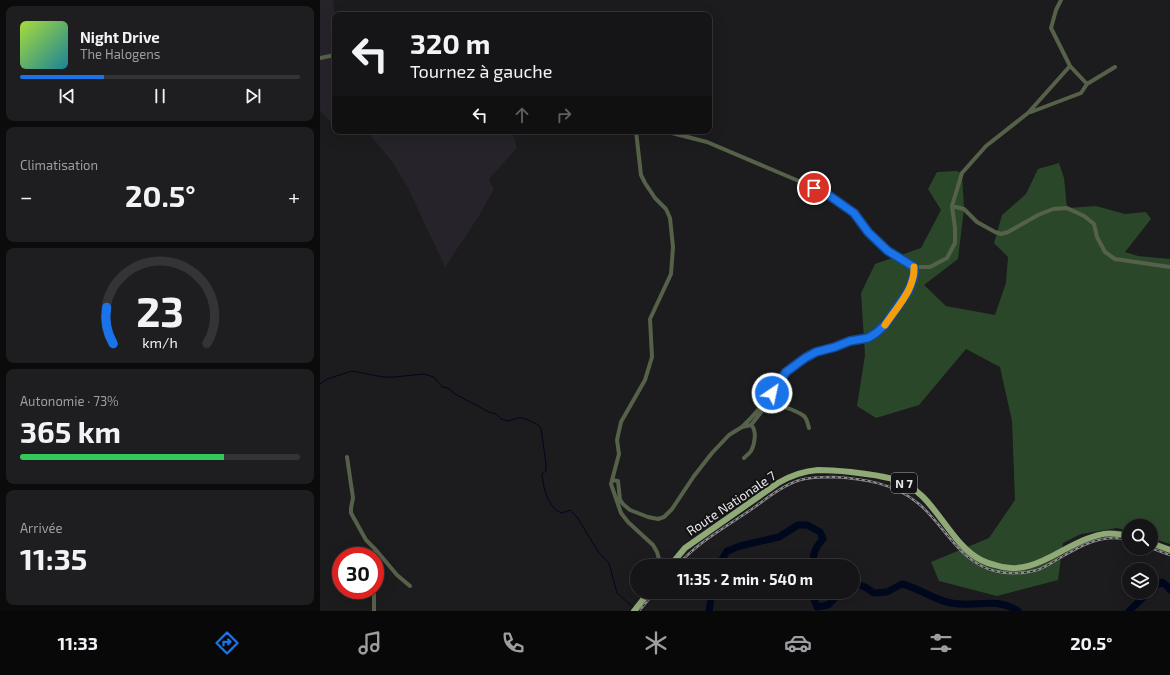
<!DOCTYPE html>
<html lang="fr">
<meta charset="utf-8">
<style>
:root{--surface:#151416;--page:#1e1d1f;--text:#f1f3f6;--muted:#9d9ea1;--line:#343335;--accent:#1a73e8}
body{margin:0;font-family:"Exo 2",sans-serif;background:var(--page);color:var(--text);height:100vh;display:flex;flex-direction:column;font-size:15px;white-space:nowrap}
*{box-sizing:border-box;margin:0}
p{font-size:13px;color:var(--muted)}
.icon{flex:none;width:22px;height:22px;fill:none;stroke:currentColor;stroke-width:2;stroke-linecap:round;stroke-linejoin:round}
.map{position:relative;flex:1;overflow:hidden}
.drawer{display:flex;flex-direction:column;gap:6px;padding:6px;background:#0c0b0c;width:320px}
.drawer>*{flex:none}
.top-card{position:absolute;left:12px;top:12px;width:380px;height:122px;border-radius:8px;box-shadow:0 4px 16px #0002,0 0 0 1px var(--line);background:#151416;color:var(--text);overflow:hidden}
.tools{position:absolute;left:802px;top:519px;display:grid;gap:8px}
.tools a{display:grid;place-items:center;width:36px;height:36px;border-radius:50%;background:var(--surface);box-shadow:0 4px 16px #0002,0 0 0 1px var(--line);font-size:20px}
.speed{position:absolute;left:12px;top:547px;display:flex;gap:8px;font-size:20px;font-weight:700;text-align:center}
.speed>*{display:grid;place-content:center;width:52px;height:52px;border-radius:50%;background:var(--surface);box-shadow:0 4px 16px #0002,0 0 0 1px var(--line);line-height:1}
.speed .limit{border:6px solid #d22;background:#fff;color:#111}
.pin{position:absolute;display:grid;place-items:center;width:34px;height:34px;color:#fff;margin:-17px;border:2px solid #fff;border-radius:50%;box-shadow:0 1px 4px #0007}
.me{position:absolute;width:44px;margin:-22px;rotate:34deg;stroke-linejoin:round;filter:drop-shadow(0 0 3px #0008)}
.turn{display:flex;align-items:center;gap:14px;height:84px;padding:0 12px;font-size:18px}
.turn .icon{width:52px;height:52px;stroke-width:2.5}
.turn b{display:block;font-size:28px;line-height:34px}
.lanes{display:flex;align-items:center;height:38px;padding:0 12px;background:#0003;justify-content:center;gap:20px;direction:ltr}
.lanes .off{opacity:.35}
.big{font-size:30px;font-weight:700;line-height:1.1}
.drawer .card{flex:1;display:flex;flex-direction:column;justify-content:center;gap:6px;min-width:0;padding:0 14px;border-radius:8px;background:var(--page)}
.drawer .dial{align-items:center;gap:0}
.dial svg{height:104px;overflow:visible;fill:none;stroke:var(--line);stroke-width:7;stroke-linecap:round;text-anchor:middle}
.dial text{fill:var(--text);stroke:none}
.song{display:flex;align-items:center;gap:12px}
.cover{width:48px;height:48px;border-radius:6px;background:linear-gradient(135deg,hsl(80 70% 55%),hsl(190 70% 35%))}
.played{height:4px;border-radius:2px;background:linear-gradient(90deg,var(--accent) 30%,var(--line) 30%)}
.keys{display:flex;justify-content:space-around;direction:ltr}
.heat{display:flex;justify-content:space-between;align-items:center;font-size:22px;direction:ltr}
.charge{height:6px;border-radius:3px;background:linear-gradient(90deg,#34c759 73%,var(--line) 0)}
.trip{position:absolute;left:310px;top:559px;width:230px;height:40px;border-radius:20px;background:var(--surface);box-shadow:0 4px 16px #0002,0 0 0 1px var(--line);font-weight:700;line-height:40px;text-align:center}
.menu{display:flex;height:64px;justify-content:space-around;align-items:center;background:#080809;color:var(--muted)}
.menu .icon{width:28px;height:28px}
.menu .selected{color:var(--accent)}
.menu b{font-size:18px;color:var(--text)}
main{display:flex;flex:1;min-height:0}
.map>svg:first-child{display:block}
</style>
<main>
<section class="drawer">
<div class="card">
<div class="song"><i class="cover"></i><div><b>Night Drive</b><p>The Halogens</p></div></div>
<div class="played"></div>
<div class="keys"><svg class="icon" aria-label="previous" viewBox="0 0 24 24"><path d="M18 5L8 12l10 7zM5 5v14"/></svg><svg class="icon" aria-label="pause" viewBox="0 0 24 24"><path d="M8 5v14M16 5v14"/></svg><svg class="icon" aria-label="next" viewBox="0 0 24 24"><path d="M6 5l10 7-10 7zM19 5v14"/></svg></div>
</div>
<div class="card"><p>Climatisation</p>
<div class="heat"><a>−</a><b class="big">20.5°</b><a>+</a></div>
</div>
<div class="card dial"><svg viewBox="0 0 100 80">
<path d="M14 69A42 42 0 1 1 86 69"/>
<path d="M14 69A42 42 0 0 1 9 41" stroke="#1a73e8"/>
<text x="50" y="56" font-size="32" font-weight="700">23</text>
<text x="50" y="72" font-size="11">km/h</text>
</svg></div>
<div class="card"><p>Autonomie · 73%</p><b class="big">365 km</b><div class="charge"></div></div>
<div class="card"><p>Arrivée</p><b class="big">11:35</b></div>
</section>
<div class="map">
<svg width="850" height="611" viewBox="0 0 850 611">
<rect width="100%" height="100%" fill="#1c1b1d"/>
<path fill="#26232a" d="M0 0H13L15 15V126L0 111Z
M47 131H192L197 148 169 179 174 189 159 216 125 267 88 188 73 163Z"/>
<path fill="#2b4729" d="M739 163 744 178 747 208 776 206 805 214 826 212 831 219 805 252 818 256 850 259V544L831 538V526H809V531L797 528 761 534 743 543 738 580 677 596 619 581 611 562 669 538 695 500 692 421 680 367 646 349 599 405 556 418 537 406 545 355 541 293 555 264 601 248 621 210 608 189 617 172 636 171 642 173 644 209 638 259 604 285 626 306 675 315 686 283 688 257 674 243 682 215 706 194 718 169Z"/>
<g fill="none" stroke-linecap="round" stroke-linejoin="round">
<path stroke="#00081e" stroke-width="1" d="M0 384 7 379 32 371 63 377H74L104 374 114 377 122 387 128 388 135 394 169 412 176 414 181 419 188 421 198 418H203L217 424 221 428 226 464V471L222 474C223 487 228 509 242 513L250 510 257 517 279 553 289 563 297 593 314 608"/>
<path stroke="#00081e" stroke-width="7" d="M398 566 407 551 420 546 459 537 478 525H487L500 532 503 539C495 548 492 554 494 566
M533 586 536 584 545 587 554 593 567 592 582 584C599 588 614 600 631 603 656 608 674 596 698 611
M831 590 836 585 842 582 848 587 850 590
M496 592 494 599 497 607 508 605 521 592
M389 611 392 592
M809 611 829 592"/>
<path stroke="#556249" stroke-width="4" d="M0 58 15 55
M750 66 767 84
M711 112 761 93 767 84 795 67
M316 131 321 175 325 183 335 198 346 209 350 218 353 247 351 274 330 319 332 357 325 380 301 422 297 440 299 454 291 484 301 513 308 522 333 545 337 552 341 566
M344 131 387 142 507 193 534 213 548 232 568 251 594 267H610L627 258 635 243V228L632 206 642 173 666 146 708 113 750 66 731 28 736 10 741 0
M632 206 644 209 657 222 675 232 681 234 688 232 718 215 733 209 747 208 764 216 774 224 777 237 785 252 795 259 850 267
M431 425 446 406C458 404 474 409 484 416 487 419 488 424 489 428
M422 427 431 425C437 430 435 444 431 451 429 454 426 456 424 458
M27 457 33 498 31 508V513L46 540 56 550
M292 480 298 481 300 500 303 504 310 510 328 517 338 519 344 517 352 509 374 476 392 453 409 435 422 427 430 419 446 401 466 372 470 368 496 352 515 347 530 341 548 337 556 333 565 325 589 290 594 275V267
M54 556V552L56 550 77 575 90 586
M54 590V611"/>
<path stroke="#8faa76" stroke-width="6" d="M831 543 850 550
M350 566 365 548 458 483C470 476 484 471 498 470 509 470 521 471 531 472 557 475 582 477 602 496 621 514 637 548 661 560 665 562 670 564 675 565 714 579 743 543 779 535 788 532 800 534 809 536
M314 611 329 592"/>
<defs>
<path id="rail" d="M831 548 850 555
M357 566C377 543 404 528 429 511 445 500 461 486 480 480 490 477 503 477 514 477 545 479 574 483 599 504 624 525 640 563 675 571 687 574 704 574 717 570 724 568 731 563 738 559 760 546 782 533 809 540
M319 611 335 592"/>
</defs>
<use href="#rail" stroke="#8c8b8d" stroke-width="2.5"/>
<use href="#rail" stroke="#131214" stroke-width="1" stroke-dasharray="3" stroke-linecap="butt"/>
</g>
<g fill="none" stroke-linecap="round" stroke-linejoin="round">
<defs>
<path id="route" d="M452 393 466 372 485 358 496 352 515 347 530 341 548 338 556 333 565 325 589 290 594 275V267L568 251 548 232 534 213 507 194 494 188"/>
</defs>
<use href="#route" stroke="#114b97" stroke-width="10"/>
<use href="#route" stroke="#1a73e8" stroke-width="7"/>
<path stroke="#f59e0b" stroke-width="7" d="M565 325C577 307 595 289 594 267"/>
</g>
<g text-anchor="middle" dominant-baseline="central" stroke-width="4" stroke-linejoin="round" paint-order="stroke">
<rect fill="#131214" stroke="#a7a6a8" stroke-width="1" x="571" y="473" width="26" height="20" rx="3"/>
<g font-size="12" font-weight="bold" fill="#e7e6e8">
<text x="584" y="483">N 7</text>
</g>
<g font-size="13" fill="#e7e6e8" stroke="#131214">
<text transform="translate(411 503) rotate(-34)">Route Nationale 7</text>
</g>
</g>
</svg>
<div class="tools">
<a><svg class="icon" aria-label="search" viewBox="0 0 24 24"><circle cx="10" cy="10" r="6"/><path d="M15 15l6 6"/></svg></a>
<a><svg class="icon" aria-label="layers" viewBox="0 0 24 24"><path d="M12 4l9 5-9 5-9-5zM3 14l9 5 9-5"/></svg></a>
</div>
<div class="speed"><div class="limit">30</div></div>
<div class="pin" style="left:494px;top:188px;background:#d93025"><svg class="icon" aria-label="arrive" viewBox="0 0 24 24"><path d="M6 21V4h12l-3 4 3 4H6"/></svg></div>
<svg class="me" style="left:452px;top:393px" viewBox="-20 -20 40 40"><circle r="17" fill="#1a73e8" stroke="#fff" stroke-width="3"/><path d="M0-11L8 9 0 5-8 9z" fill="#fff"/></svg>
<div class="trip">11:35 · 2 min · 540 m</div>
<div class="top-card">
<div class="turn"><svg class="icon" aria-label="left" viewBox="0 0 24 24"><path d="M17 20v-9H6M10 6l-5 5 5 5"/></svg><div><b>320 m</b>Tournez à gauche</div></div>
<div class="lanes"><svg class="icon" aria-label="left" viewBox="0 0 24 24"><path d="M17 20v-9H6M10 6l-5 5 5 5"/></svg><svg class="icon off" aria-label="ahead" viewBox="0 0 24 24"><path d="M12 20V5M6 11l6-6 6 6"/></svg><svg class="icon off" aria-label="right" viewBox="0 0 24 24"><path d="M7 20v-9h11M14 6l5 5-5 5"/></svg></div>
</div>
</div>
</main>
<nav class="menu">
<b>11:33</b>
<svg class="icon selected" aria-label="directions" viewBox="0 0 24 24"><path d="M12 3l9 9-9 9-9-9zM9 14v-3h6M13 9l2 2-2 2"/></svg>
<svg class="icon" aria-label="music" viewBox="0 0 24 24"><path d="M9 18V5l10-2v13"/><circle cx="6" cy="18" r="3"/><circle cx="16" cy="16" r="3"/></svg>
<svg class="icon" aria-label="phone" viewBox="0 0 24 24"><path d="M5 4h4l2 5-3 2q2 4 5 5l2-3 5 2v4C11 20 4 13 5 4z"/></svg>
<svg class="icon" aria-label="climate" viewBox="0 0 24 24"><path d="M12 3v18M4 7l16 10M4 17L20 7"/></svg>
<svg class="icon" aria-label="car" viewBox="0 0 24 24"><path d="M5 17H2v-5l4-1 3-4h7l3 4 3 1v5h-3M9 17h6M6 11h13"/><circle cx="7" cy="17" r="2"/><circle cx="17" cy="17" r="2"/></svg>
<svg class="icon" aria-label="filters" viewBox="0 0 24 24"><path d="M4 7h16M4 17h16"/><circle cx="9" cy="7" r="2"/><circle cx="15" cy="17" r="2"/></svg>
<b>20.5°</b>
</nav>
